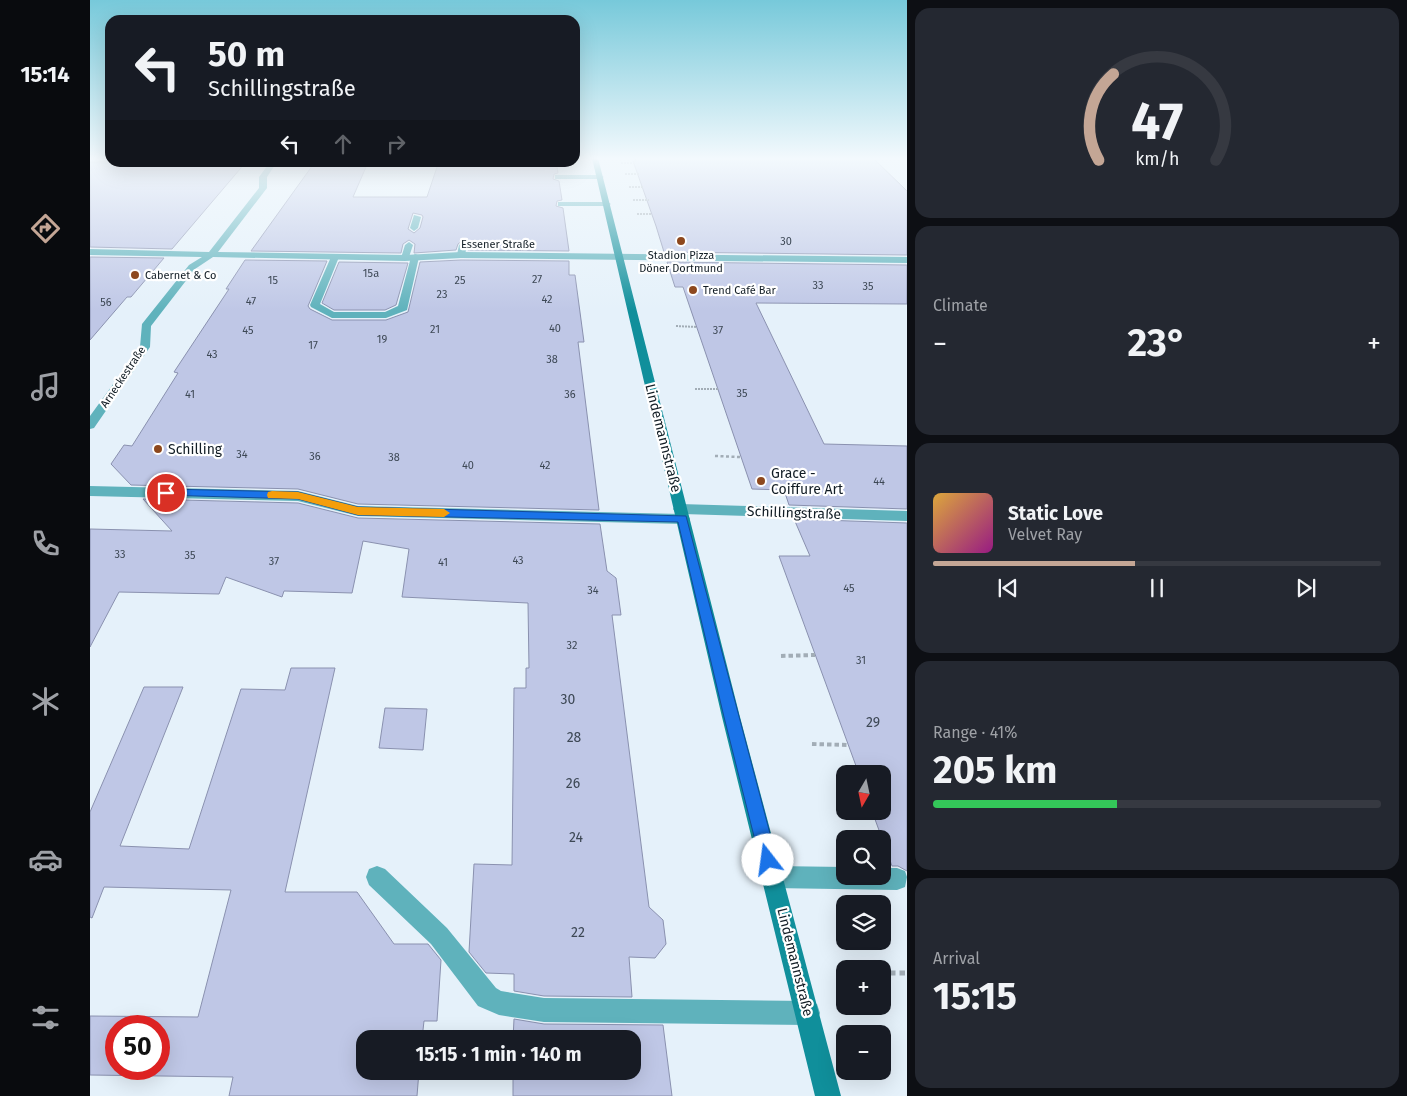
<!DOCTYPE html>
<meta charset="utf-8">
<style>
:root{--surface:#171b24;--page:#242831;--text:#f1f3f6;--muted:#9ea1a6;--line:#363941;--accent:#c4a695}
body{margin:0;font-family:"Fira Sans",sans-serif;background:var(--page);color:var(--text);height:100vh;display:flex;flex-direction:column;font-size:19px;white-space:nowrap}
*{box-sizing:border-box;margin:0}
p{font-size:16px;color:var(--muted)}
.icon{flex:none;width:28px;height:28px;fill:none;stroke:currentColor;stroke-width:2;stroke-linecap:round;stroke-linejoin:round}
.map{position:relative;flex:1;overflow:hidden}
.side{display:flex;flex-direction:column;gap:8px;padding:8px;background:#0d0f14;width:500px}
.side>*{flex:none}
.guide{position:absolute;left:15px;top:15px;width:475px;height:152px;border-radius:15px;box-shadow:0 5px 20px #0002;background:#171b24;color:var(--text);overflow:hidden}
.needle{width:32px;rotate:189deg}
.fabs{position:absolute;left:746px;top:765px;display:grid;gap:10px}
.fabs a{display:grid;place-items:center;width:55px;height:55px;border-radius:10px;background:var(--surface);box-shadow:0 5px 20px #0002;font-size:25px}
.speed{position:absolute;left:15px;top:1015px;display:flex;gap:10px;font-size:25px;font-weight:700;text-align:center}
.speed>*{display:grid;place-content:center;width:65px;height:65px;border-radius:50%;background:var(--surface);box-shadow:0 5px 20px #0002;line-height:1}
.speed .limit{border:8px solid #d22;background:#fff;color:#111}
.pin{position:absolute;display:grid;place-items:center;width:42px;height:42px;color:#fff;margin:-21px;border:2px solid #fff;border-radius:50%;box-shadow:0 1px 5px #0007}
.me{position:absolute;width:55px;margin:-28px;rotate:345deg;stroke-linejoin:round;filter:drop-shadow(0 0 4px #0008)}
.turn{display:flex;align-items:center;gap:18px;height:105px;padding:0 20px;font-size:22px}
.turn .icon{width:65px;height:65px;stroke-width:2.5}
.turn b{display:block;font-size:35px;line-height:42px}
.lanes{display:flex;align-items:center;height:48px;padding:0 20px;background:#0003;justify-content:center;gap:25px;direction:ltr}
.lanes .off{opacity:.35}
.big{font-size:38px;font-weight:700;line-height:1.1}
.side .widget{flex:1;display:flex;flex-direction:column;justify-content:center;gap:8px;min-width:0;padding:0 18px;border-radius:15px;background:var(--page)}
.side .dial{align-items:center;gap:0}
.dial svg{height:130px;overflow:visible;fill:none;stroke:var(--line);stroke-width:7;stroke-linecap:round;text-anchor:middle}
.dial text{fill:var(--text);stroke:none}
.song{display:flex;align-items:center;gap:15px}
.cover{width:60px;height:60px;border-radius:8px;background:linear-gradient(135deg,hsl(40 70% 55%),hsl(310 70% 35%))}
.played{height:5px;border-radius:2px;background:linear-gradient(90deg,var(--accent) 45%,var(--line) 45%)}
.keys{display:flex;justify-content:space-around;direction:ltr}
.heat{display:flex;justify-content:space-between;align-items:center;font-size:28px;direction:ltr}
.charge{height:8px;border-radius:4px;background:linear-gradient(90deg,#34c759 41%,var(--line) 0)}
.trip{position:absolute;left:266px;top:1030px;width:285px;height:50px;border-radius:15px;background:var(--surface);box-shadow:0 5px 20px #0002;font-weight:700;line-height:50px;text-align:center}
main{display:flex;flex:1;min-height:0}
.tabs{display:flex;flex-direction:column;width:90px;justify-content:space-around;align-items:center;background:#090b0e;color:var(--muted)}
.tabs .icon{width:35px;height:35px}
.tabs .on{color:var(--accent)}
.tabs b{font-size:22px;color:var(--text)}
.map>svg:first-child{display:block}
</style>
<main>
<nav class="tabs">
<b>15:14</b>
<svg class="icon on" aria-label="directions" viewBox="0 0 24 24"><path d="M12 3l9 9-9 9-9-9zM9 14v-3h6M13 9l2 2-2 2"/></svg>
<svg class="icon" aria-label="music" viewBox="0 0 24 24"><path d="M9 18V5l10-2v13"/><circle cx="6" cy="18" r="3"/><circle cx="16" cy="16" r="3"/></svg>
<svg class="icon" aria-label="phone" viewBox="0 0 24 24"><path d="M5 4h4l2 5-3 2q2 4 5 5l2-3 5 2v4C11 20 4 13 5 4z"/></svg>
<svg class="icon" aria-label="climate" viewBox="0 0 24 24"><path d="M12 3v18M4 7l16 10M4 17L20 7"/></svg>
<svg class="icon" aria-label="car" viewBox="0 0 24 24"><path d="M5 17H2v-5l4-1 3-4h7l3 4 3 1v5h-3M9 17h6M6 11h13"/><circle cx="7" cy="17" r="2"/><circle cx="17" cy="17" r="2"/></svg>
<svg class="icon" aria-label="filters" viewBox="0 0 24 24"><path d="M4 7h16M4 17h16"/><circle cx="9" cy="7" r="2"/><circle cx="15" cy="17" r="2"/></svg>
</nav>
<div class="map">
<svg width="817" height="1096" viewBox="0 0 817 1096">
<rect width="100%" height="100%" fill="#e5f1fa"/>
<path fill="#bfc7e6" stroke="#8a91af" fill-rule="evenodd" d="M545 158H783L817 191V255L574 252 566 226 543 161H546Z
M0 162H156L82 249 0 247Z
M225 162H261L258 167H276L263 197H337L348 164 466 162 468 173 464 174 463 179 469 181 472 200 467 201 466 206 473 208 479 251 378 250V244L373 240 368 244 366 250 324 253 325 244 319 240 313 244 311 253 161 251ZM323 213 332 215 333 217 330 228 324 233 318 229Z
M0 257 74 258 41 297H37L0 340Z
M155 260 237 261 218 306 220 309 242 320H296L318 312 330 262 371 260 479 261V275H485L494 342H488L509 510 268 504 208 489 41 485 21 464 34 445 42 446 88 373 84 372 139 289H136Z
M249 262 318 263 306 305 295 310H244L232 303Z
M577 262 817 265V304L666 303 734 444 817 446V509L699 505 694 490 662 489 593 287H585Z
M53 499 208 503 268 518 510 524 517 571 526 578 531 615H522L559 907 573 920 576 944 565 958 539 957 542 997 454 996 424 991V974L396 973 379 952 384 864 422 865 424 688H436V668H439L438 603 312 597 319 549 273 541 262 593 194 591 192 597 136 577 129 594 29 592 0 647V529L82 531Z
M704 519 817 523V871L808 866H802L782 811H792V774H769L689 556H720Z
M201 668H245L195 892H267L304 944H338L351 960 347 1021H334L332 1039H275V1071H329L327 1096H139L143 1077 0 1075V1016L108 1017 141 890 14 887 2 918 0 917V812L54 687H93L30 846 99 849 151 689 195 690ZM26 1026H69V1069H26Z
M295 708 337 709 333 750 289 748Z
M424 1019 454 1024 573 1025 582 1096H423V1071H542V1039H423Z"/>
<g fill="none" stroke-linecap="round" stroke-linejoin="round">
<path stroke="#a2adb6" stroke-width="2" stroke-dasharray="2 1" stroke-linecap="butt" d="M531 163H545
M535 174H550
M539 187H554
M543 200H559
M547 214H562
M586 326 607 327
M605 389H628"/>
<path stroke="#a2adb6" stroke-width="2.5" stroke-dasharray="3 2.5" stroke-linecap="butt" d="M625 456 650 457"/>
<path stroke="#a2adb6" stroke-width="4" stroke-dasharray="4.5 3" stroke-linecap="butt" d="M691 656 725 655
M722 744 758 745"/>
<path stroke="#a2adb6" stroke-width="5" stroke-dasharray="5.5 4" stroke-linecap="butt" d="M800 973H817"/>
<path fill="#5fb2bc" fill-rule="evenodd" d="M465 175H510L514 177 510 179H465Z
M468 202H517L521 204 517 206H468Z
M324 215 331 217 328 228 324 231 320 228Z
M319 242 323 245 318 260H312L311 258 315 245Z
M373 242 377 245 375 255 371 258 367 255 369 245Z
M245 254 249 257 230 304 244 312H295L308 306 321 257 325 254 328 255 329 257 317 310 296 318H242L221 307 220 305 241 257Z
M287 866 295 869 357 928 406 988 411 991 454 998 718 1001 727 1004 730 1013 727 1022 718 1025 454 1022 409 1015 388 1006 341 944 279 885 276 877 279 869Z
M683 866 755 867V876H792V868H807L815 871 817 877 815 887 807 890 683 888 675 885 672 877 675 869Z"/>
<path fill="#5fb2bc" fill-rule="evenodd" d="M180 162H187L177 177V188L128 252 315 255 371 252 817 257V263L371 258 315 261 123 257 105 269 61 326 60 347 4 428 0 429V416L50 347 52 324 99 265 112 257 0 255V249L119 252 169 188V177Z
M0 486 208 491 268 506 590 514 585 512 583 509 585 506 590 504 817 511V521L593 514 598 515 600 519 598 523 593 524 268 516 208 501 0 496Z"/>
<path fill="#108f9b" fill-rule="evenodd" d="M502 158H508L650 717 751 1096H725L632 717Z"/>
</g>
<linearGradient id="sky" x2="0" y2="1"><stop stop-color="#77c9da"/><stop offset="0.51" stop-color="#f3f9fd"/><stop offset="1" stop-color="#f3f9fd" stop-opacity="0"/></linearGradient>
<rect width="817" height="311" fill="url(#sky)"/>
<path fill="#1a73e8" stroke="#114b97" d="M76 489 208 492 268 507 596 516 687 860 684 865 678 868 673 865 670 860 634 717 588 522 268 515 208 499 72 495 70 493Z"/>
<path fill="#f59e0b" d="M182 491 208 492 268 507 354 509 360 513 354 517 268 515 208 499 178 498 177 495 178 492Z"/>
<g fill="#8d481e" stroke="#fff" stroke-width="2">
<circle cx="591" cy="241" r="5"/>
<circle cx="45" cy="275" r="5"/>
<circle cx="603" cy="290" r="5"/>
<circle cx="68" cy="449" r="5"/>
<circle cx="671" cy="481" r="5"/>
</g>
<g text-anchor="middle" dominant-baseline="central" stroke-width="4.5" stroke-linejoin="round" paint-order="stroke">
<g font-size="11" fill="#3d4855">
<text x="696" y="241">30</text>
<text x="281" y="273">15a</text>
<text x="447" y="279">27</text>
<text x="183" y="280">15</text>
<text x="370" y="280">25</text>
<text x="728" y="285">33</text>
<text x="778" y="286">35</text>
<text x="352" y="294">23</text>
<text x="457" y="299">42</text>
<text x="161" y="301">47</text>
<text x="16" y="302">56</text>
<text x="465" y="328">40</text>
<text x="345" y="329">21</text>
<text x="158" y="330">45</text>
<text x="628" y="330">37</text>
<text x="292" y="339">19</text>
<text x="223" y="345">17</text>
<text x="122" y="354">43</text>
<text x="462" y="359">38</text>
<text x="652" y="393">35</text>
<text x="100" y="394">41</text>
<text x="480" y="394">36</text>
<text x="152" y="454">34</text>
<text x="225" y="456">36</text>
<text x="304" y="457">38</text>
<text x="378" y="465">40</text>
<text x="455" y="465">42</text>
<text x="789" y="481">44</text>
<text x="30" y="554">33</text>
<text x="100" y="555">35</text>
<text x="428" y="560">43</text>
<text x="184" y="561">37</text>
<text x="353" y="562">41</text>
<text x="759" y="588">45</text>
<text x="503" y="590">34</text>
<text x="482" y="645">32</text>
<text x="771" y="660">31</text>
</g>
<g font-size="11" fill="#121d25" stroke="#fff">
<text x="408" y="244">Essener Straße</text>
<text transform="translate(33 377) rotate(-56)">Arneckestraße</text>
</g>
<g font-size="11" fill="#121d25" stroke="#fff" text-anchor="start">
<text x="591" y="255" text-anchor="middle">Stadion Pizza<tspan x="591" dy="13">Döner Dortmund</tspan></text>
<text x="55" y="275">Cabernet &amp; Co</text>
<text x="613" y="290">Trend Café Bar</text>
</g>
<g font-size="14" fill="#121d25" stroke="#fff">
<text transform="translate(573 438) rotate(76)">Lindemannstraße</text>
<text transform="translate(704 513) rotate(2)">Schillingstraße</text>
<text transform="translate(705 962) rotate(76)">Lindemannstraße</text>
</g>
<g font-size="14" fill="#121d25" stroke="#fff" text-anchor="start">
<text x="78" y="449">Schilling</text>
<text x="681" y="473">Grace -<tspan x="681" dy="16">Coiffure Art</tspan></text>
</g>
<g font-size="14" fill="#3d4855">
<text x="478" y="699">30</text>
<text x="783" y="722">29</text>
<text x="484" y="737">28</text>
<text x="483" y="783">26</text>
<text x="486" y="837">24</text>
<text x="488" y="932">22</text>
</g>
</g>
</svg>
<div class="fabs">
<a><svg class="needle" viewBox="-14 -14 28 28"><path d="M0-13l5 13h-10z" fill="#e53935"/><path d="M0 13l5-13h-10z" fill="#9ea1a6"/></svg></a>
<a><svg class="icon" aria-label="search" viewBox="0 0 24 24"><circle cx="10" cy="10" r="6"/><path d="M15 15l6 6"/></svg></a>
<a><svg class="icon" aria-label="layers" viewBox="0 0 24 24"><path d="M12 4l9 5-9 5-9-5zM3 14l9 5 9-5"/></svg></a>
<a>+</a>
<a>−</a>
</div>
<div class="speed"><div class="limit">50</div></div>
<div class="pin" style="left:76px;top:493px;background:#d93025"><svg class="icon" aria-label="arrive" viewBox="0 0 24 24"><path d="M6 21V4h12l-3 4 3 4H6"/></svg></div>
<svg class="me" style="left:678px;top:860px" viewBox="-20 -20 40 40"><circle r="19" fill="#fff"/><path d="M0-13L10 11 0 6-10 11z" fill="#1a73e8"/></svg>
<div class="trip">15:15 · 1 min · 140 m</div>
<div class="guide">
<div class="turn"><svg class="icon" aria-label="left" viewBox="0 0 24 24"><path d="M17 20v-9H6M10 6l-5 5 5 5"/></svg><div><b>50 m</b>Schillingstraße</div></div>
<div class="lanes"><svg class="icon" aria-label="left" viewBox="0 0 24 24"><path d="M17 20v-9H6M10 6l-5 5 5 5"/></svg><svg class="icon off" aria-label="ahead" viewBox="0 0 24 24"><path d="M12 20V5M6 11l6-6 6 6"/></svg><svg class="icon off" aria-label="right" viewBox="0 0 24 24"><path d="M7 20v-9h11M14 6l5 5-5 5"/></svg></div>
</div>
</div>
<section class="side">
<div class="widget dial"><svg viewBox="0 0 100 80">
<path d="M14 69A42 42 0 1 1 86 69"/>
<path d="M14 69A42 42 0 0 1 23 16" stroke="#c4a695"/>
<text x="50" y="56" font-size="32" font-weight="700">47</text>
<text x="50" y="72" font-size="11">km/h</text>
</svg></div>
<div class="widget"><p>Climate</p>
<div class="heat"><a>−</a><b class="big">23°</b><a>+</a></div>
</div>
<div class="widget">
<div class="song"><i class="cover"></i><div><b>Static Love</b><p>Velvet Ray</p></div></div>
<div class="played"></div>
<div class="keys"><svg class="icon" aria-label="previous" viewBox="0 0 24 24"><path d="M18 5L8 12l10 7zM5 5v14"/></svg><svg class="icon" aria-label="pause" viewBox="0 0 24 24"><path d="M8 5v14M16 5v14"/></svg><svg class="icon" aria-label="next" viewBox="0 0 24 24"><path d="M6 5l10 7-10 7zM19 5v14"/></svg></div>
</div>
<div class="widget"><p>Range · 41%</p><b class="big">205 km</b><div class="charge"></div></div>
<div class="widget"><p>Arrival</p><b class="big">15:15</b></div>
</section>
</main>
